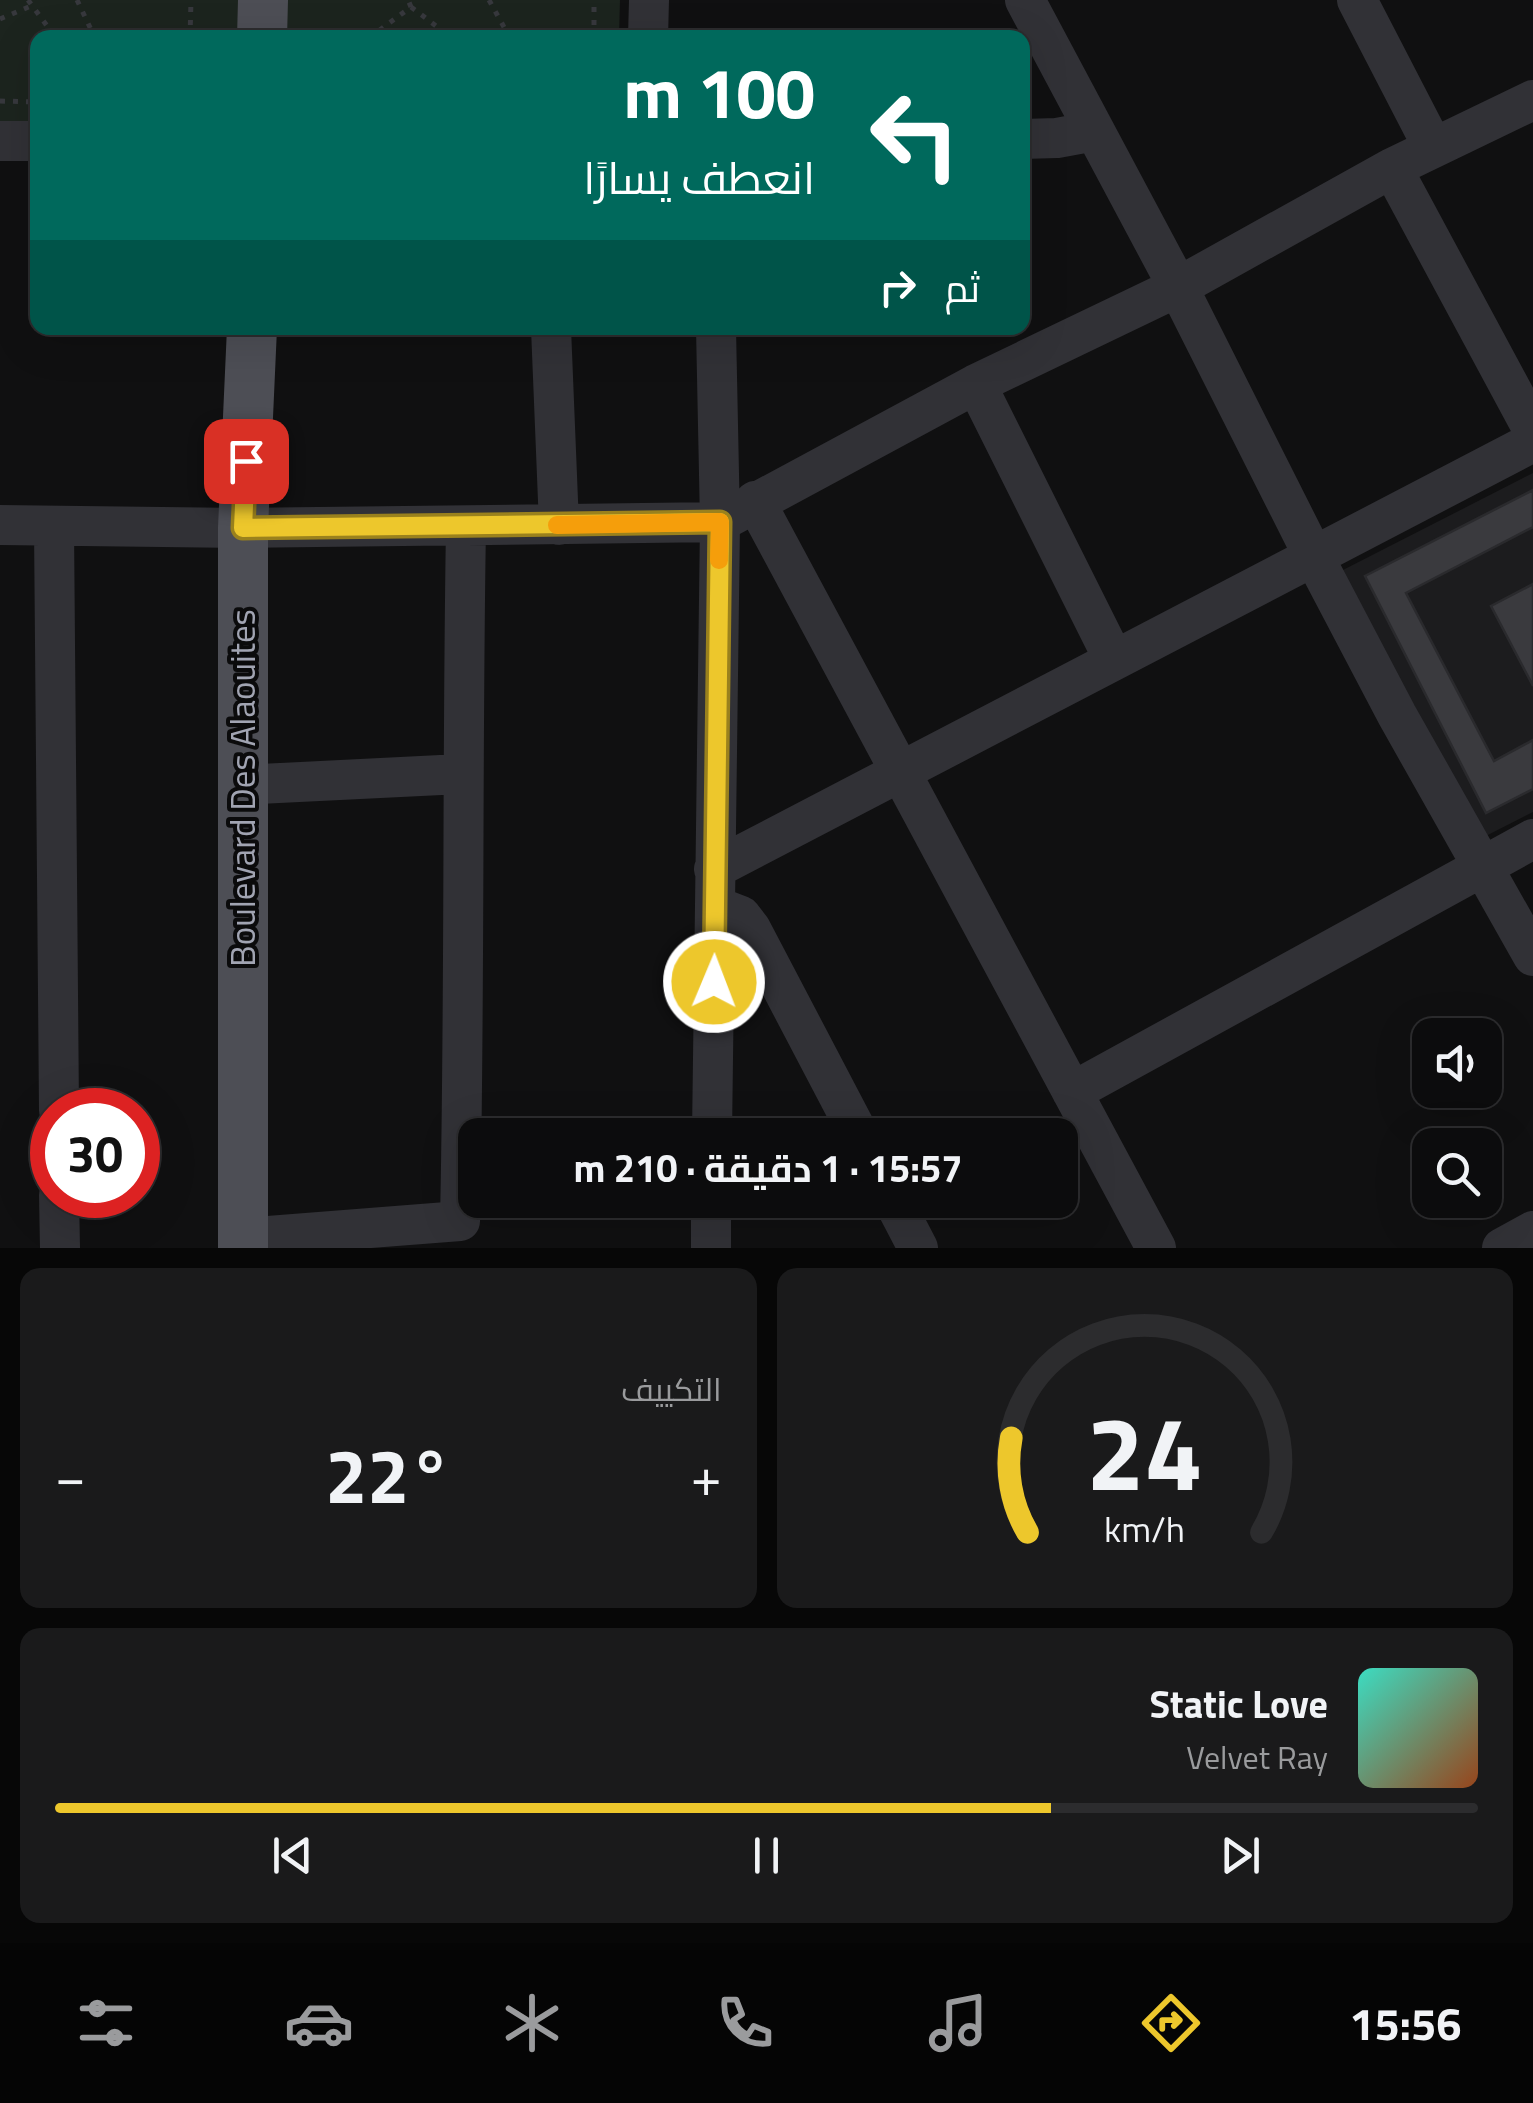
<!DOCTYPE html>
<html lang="ar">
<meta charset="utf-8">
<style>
:root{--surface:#0c0c0d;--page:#1a1a1b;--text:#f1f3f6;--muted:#9a9b9d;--line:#2c2c2e;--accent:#edc72c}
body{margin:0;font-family:"Titillium Web",Cairo,sans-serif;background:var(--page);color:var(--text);direction:rtl;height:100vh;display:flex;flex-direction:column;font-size:38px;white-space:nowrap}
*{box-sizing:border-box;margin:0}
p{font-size:32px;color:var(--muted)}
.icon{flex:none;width:55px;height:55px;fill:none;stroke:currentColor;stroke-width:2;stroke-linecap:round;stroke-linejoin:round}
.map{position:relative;height:1248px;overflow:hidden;direction:ltr}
.details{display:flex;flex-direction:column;gap:20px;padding:20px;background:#070707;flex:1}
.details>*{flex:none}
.top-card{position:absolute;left:30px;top:30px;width:1000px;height:305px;border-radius:20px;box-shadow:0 10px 40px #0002,0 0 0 2px var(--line);direction:rtl;background:#00695c;color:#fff;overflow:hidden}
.fabs{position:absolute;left:1412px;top:1018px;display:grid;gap:20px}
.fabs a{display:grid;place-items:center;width:90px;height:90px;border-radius:20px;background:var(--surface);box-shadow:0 10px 40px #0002,0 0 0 2px var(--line);font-size:50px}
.speed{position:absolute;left:30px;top:1088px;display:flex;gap:20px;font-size:50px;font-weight:700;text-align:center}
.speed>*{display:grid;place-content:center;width:130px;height:130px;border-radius:50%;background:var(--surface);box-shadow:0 10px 40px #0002,0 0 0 2px var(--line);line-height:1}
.speed .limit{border:15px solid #d22;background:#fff;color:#111}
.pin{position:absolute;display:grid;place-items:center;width:85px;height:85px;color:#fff;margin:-42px;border-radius:20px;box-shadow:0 5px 15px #0006}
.me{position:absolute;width:110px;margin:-55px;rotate:1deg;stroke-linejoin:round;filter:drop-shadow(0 0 8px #0008)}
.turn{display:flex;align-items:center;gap:35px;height:210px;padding:0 50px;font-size:45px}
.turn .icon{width:130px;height:130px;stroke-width:2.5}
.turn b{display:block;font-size:70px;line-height:85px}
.then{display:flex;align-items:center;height:95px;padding:0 50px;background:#0003;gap:20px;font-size:38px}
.big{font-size:75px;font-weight:700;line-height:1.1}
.details .tile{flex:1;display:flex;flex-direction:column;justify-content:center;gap:15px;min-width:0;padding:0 35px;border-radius:20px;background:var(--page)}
.details .dial{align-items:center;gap:0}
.dial svg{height:260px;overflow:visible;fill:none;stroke:var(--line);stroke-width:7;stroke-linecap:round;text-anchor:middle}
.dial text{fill:var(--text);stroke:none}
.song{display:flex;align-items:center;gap:30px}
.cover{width:120px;height:120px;border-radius:15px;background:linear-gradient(135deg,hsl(170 70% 55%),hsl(20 70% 35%))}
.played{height:10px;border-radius:5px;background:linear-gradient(90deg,var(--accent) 70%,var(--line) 70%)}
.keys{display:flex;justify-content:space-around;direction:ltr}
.heat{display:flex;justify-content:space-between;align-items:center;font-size:55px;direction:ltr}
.details .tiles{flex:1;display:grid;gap:20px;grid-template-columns:1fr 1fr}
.tile:last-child{grid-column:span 2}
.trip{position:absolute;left:458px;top:1118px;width:620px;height:100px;border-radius:20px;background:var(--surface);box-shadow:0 10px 40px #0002,0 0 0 2px var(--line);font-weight:700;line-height:100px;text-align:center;direction:rtl}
.menu{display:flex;height:160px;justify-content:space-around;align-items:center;background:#050505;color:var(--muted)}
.menu .icon{width:70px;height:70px}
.menu .current{color:var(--accent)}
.menu b{font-size:45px;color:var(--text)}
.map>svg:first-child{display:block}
</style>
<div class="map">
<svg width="1533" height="1248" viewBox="0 0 1533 1248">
<rect width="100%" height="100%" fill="#101011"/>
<path fill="#1c1c1e" d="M1533 473V812L1478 840 1341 571Z"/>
<path fill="#1c241e" d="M0 0H620L619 37 38 38 37 127H0Z"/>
<path fill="#3a3a3e" stroke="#2a2a2d" stroke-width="2.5" d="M1533 490V527L1406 593 1494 761 1533 740V789L1486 813 1365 576Z
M1533 584V686L1491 606Z"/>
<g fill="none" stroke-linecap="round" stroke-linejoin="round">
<path stroke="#37383d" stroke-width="5" stroke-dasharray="5 8" stroke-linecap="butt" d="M28 0 56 38
M77 0 95 38
M489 0 510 38
M411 7 452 38
M0 19 31 6
M190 38 191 0
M369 38 411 7 408 0
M594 38V0
M0 101 38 102"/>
<path stroke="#313136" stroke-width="40" d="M1025 0 1178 287 1314 557 1397 715 1533 956
M1357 0 1433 147
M648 38 649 0
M1022 139 1057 138 1095 131
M0 141H38
M1392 168 1533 430
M551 328 559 525
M976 384 1114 660
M755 501 1156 1248
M0 525 243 528 720 522 976 384 1178 287 1392 168 1533 100
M54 527 59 1110
M241 785 461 774
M714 869 1533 442
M715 906 741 916 751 929 859 1135
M1072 1092 1533 839
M712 1135 720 522 716 328
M59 1195 60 1248
M893 1200 918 1248
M243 1238 460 1221C465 989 462 758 466 527
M711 1248V1200
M1502 1248 1533 1231"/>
<path stroke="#4d4e55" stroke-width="50" d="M262 38 263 0
M243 1248V528L252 328"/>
</g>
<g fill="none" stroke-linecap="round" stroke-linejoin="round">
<defs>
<path id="route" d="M246 461 243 528 720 522 714 982"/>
</defs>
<use href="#route" stroke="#9a811d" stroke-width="25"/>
<use href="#route" stroke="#edc72c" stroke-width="18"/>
<path stroke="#f59e0b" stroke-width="18" d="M557 525 720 522 719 560"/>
</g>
<g text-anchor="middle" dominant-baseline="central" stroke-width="8" stroke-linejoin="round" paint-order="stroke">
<g font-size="35" fill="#a1a4b2" stroke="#0b0b0c">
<text transform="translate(242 788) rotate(-90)">Boulevard Des Alaouites</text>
</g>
</g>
</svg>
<div class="fabs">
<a><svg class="icon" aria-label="sound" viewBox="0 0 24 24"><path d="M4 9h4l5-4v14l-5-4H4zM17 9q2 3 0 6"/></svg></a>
<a><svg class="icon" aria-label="search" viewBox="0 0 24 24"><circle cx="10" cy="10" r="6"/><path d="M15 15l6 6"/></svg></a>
</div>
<div class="speed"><div class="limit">30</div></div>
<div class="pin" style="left:246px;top:461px;background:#d93025"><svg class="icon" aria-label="arrive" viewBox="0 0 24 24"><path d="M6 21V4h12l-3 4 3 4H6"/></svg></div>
<svg class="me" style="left:714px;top:982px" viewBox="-20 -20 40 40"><circle r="17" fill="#edc72c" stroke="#fff" stroke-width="3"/><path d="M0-11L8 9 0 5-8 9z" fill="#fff"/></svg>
<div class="trip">15:57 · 1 دقيقة · 210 m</div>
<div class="top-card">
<div class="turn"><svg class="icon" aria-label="left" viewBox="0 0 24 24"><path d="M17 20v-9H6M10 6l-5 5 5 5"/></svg><div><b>100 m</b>انعطف يسارًا</div></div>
<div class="then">ثم<svg class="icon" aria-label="right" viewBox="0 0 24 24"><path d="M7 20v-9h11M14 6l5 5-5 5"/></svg></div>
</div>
</div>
<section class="details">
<div class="tiles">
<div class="tile dial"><svg viewBox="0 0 100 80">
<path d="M14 69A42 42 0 1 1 86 69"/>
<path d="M14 69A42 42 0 0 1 9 40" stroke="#edc72c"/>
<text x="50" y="56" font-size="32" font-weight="700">24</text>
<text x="50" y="72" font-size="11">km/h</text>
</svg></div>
<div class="tile"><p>التكييف</p>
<div class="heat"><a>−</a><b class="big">22°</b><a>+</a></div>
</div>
<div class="tile">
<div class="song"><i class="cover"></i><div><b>Static Love</b><p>Velvet Ray</p></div></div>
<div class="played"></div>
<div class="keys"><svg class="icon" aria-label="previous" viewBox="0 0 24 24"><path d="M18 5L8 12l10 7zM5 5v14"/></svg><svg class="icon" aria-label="pause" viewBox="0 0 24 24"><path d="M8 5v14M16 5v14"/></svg><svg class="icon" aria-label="next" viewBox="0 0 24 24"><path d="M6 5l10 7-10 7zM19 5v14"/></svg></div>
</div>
</div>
</section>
<nav class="menu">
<b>15:56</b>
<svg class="icon current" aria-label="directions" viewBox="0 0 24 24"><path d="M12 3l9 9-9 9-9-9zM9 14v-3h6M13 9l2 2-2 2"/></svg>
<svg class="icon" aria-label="music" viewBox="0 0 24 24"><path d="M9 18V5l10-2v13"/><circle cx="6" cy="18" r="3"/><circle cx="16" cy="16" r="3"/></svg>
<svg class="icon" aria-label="phone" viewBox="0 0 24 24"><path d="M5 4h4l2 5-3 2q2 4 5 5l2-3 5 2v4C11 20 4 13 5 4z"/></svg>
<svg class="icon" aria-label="climate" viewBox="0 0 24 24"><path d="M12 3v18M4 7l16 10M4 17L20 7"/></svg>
<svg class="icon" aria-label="car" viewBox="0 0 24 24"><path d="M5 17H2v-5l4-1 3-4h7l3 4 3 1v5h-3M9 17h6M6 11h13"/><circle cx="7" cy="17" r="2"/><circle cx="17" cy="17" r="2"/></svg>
<svg class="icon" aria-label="filters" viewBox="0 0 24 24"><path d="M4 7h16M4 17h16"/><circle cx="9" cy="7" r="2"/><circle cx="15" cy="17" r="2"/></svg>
</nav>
